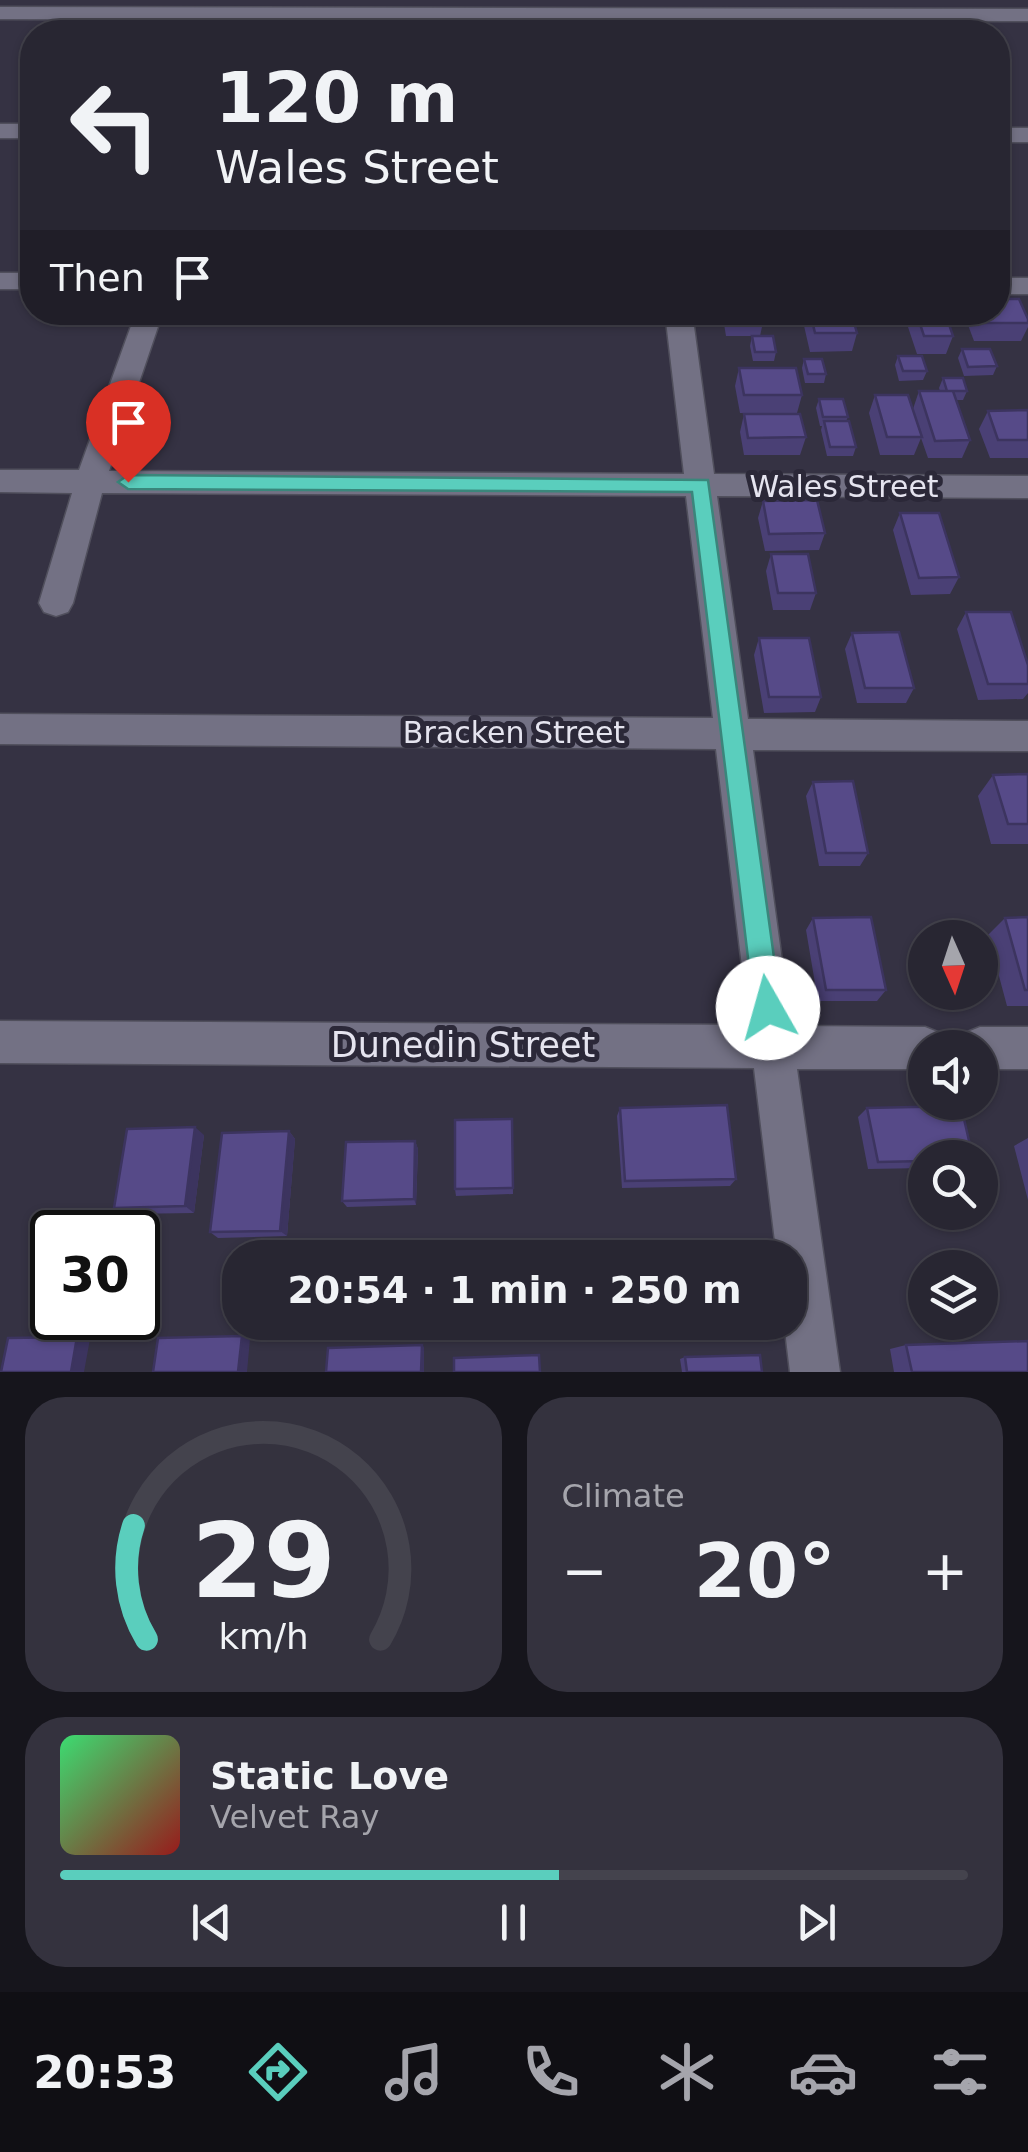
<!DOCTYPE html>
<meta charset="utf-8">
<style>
:root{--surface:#282632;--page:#34323e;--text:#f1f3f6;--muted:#a5a5ac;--line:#44434d;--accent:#5acebd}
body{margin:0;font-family:"DejaVu Sans",sans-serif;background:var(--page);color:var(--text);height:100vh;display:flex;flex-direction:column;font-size:38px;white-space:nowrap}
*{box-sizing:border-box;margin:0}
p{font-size:32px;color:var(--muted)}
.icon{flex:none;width:55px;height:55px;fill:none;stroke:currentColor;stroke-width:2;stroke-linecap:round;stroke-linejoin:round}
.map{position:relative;height:1372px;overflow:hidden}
.sheet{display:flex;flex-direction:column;gap:25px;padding:25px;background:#16151c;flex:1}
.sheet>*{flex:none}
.top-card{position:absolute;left:20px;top:20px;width:990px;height:305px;border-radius:40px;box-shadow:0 2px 8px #0004,0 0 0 2px var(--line);background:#282632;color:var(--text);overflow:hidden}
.needle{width:65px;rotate:177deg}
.fabs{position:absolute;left:908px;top:920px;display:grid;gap:20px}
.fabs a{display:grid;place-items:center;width:90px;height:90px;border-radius:50%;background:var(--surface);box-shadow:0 2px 8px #0004,0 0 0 2px var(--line);font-size:50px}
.speed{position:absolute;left:30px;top:1210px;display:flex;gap:20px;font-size:50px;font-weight:700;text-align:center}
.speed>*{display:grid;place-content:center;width:130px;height:130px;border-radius:50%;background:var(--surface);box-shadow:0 2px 8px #0004,0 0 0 2px var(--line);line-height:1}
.speed .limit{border:5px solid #111;border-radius:15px;background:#fff;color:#111}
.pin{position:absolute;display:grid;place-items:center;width:85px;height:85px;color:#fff;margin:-102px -42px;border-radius:50% 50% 50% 0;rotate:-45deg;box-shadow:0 0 10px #0007}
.pin .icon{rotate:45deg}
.me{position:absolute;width:110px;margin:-55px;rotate:353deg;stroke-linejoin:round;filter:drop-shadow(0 0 8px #0008)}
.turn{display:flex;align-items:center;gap:35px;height:210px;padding:0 30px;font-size:45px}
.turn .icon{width:130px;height:130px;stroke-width:2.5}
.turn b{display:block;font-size:70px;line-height:85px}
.then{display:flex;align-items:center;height:95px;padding:0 30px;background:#0003;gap:20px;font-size:38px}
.big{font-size:75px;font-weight:600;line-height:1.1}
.sheet .widget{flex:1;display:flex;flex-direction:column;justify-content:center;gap:15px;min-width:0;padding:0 35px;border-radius:40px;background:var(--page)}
.sheet .dial{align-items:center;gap:0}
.dial svg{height:260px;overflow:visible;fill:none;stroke:var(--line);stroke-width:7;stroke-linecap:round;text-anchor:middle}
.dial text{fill:var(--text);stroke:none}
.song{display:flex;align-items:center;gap:30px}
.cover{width:120px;height:120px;border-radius:15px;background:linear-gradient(135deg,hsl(140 70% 55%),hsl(0 70% 35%))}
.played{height:10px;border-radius:5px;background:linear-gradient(90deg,var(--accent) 55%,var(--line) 55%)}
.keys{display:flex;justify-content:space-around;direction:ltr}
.heat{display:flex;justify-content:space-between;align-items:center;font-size:55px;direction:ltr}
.sheet .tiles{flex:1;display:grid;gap:25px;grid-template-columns:1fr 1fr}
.widget:last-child{grid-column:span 2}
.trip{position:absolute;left:222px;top:1240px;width:585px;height:100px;border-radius:40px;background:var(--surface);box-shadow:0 2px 8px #0004,0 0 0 2px var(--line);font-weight:600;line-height:100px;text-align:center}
.tabs{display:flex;height:160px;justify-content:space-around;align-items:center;background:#100f14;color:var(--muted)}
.tabs .icon{width:70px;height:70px}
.tabs .active{color:var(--accent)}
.tabs b{font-size:45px;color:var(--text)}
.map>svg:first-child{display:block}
</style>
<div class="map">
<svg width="1028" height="1372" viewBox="0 0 1028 1372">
<rect width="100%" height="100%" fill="#353243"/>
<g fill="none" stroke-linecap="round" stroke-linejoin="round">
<defs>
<path id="minor" d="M0 7 1028 9V21L0 19Z
M0 124H32V138H0Z
M998 128H1028V142H998Z
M0 273H32V289H0Z
M998 278H1028V294H998Z
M136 312H163L109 471 684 474 665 312H692L714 474 1028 476V498L717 496 748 719 1028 721V751L753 750 791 1026 925 1027 940 1033 946 1048H925V1069H797L840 1372H790L784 1322H790V1258H777L754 1068 0 1063V1021L749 1025 716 749 0 744V714L713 718 686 496 102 493 73 603 68 612 56 616 44 612 39 603 72 493 0 492V470H79Z
M980 1027H1028V1069H980V1048H959L965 1033Z"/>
</defs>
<use href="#minor" stroke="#504f5c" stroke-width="3"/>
<use href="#minor" fill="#737184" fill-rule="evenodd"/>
</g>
<path fill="#4a4075" d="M722 312H763L764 318 760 336H726Z
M803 312H851L857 333 852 351 810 352 802 317Z
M907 312H945L953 336 946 354H917L905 318Z
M967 312H998L1028 323V327L1021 341H974L965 317Z
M752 336 776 352 774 361H753L750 346Z
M962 349 997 366 993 375 964 376 958 358Z
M898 356 927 371 923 380 899 381 895 365Z
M804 359 826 374 824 383H805L802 368Z
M739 368 802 395 797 413H740L735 386Z
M943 378 967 391 963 400H956L970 440 962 458H928L921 438 914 455H880L869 413 875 395 913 409 919 391H940L939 388Z
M819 399 848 417 846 421 856 447 853 456H827L821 430 822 426H820L816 408Z
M1028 410V458H990L979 429 988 411Z
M744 414 806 437 800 455H744L740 432Z
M763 501 825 533 819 550 765 551 758 518Z
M900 513 959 577 950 594 911 595 893 530Z
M771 554 816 593 810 610H773L766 571Z
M966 612 1028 665V693L1023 699 978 700 957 629Z
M852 633 914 688 906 703H857L845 649Z
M759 638 821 697 815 712 764 713 754 655Z
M1028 774V844H991L978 796 993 775Z
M813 782 868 853 860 866H819L806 796Z
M1028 917V1006H1007L988 935 1005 918Z
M813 918 886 990 877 1001H818L806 930Z
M620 1108 736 1179 730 1186 622 1188 617 1116Z
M867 1108 925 1158V1168L868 1169 858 1117Z
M512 1119 513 1194 456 1196 455 1189Z
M289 1131 295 1139 287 1236 218 1238 210 1232Z
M204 1135 194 1213 125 1214 114 1208Z
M1028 1138V1200L1014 1146Z
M415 1141 418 1149 416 1205 347 1207 342 1201Z
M906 1345 1028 1372H894L890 1349Z
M685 1357 762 1372H682L680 1359Z"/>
<path fill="#3c345f" d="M195 1127 204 1135 194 1213 185 1206Z
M289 1131 295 1139 287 1236 280 1231Z
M415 1141 418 1149 416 1205 414 1199Z
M242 1336 250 1339 247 1372H238Z
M77 1337 90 1339 84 1372H71Z
M422 1345 424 1347V1372H421Z"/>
<path fill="#564a88" stroke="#3c345f" stroke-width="2.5" d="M998 299H1019L1028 319V323H982L978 312H998Z
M728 312H763L764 318H729Z
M810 312H851L857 333H815Z
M916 312H945L953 336H924Z
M752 336H773L776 352H755Z
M962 349H990L997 366 968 367Z
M898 356H922L927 371H903Z
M804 359H822L826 374H808Z
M739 368H796L802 395H744Z
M943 378H963L967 391H947Z
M919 391H953L970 440 935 441Z
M875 395H908L922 437H887Z
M819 399H843L848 417H823Z
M1028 410V440H998L988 411Z
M744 414H800L806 437 748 438Z
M824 421H849L856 447H830Z
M817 500 825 533 769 534 763 501Z
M900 513H939L959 577 919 578Z
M771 554H808L816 593H778Z
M966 612H1011L1028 665V684H988Z
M899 632 914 688H865L852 633Z
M759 638H809L821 697H769Z
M1028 774V824H1008L993 775Z
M853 781 868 853H826L813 782Z
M871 917 886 990H826L813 918Z
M1028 917V990H1025L1005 918Z
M727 1105 736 1179 625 1181 620 1108Z
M961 1106 973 1158H925V1161L878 1162 867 1108Z
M512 1119 513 1188 455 1189V1120Z
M195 1127 185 1206 114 1208 127 1129Z
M289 1131 280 1231 210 1232 222 1133Z
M415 1141 414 1199 342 1201 346 1142Z
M242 1336 238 1372H153L158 1338Z
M77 1337 71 1372H1L8 1338Z
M1028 1341V1372H912L906 1345Z
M422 1345 421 1372H326L328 1348Z
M539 1355 540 1372H454V1358Z
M760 1355 762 1372H687L685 1357Z"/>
<path fill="#5acebd" stroke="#3a867b" stroke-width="2.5" d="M128 475 708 480 781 1008 777 1017 768 1021 758 1017 754 1008 692 492 128 489 118 482Z"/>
<g text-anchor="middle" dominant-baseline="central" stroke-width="10" stroke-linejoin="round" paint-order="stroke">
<g font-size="30" fill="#e5e4ef" stroke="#2b2838">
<text x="844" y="486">Wales Street</text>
<text x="514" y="732">Bracken Street</text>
</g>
<g font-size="35" fill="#e5e4ef" stroke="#2b2838">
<text x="463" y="1045">Dunedin Street</text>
</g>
</g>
</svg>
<div class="fabs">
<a><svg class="needle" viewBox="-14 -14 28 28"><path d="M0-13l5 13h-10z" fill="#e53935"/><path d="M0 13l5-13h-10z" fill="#a5a5ac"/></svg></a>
<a><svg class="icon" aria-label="sound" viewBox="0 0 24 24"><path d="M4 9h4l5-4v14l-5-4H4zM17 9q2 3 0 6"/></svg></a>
<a><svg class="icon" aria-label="search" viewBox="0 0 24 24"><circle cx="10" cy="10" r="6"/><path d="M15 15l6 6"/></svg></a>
<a><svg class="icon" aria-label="layers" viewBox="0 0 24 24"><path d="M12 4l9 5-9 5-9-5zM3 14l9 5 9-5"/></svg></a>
</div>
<div class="speed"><div class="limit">30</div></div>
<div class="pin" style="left:128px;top:482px;background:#d93025"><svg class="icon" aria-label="arrive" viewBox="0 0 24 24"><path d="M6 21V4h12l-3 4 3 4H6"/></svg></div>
<svg class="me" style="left:768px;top:1008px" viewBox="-20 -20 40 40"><circle r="19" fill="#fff"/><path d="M0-13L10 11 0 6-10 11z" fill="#5acebd"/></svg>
<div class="trip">20:54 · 1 min · 250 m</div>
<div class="top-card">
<div class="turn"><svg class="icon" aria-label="left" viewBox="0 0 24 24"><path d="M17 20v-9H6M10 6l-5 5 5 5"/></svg><div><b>120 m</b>Wales Street</div></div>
<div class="then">Then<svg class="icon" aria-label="arrive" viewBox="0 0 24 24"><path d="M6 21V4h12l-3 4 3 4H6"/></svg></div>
</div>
</div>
<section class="sheet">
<div class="tiles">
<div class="widget dial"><svg viewBox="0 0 100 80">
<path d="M14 69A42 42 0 1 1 86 69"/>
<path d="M14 69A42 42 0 0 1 10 34" stroke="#5acebd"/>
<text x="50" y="56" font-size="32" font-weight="700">29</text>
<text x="50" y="72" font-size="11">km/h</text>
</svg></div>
<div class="widget"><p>Climate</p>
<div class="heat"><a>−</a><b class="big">20°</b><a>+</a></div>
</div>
<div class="widget">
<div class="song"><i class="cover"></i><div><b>Static Love</b><p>Velvet Ray</p></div></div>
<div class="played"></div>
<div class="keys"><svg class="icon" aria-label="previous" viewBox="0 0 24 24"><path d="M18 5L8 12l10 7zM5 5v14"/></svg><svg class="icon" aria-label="pause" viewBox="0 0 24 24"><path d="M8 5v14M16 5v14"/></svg><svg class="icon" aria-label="next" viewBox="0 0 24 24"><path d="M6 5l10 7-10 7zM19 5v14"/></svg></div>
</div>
</div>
</section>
<nav class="tabs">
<b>20:53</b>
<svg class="icon active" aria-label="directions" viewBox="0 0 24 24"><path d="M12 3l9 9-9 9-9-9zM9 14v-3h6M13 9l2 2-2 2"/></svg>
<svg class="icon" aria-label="music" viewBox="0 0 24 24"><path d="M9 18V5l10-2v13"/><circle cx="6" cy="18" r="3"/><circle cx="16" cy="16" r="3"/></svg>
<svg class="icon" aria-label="phone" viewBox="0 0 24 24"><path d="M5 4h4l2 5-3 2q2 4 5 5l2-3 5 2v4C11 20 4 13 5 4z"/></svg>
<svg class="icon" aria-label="climate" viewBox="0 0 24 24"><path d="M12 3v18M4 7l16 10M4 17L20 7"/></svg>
<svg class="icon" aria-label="car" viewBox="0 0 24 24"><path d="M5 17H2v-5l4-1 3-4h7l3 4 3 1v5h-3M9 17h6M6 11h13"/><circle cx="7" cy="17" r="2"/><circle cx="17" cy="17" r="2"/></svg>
<svg class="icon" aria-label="filters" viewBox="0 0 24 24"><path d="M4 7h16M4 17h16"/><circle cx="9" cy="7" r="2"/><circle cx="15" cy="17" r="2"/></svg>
</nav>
